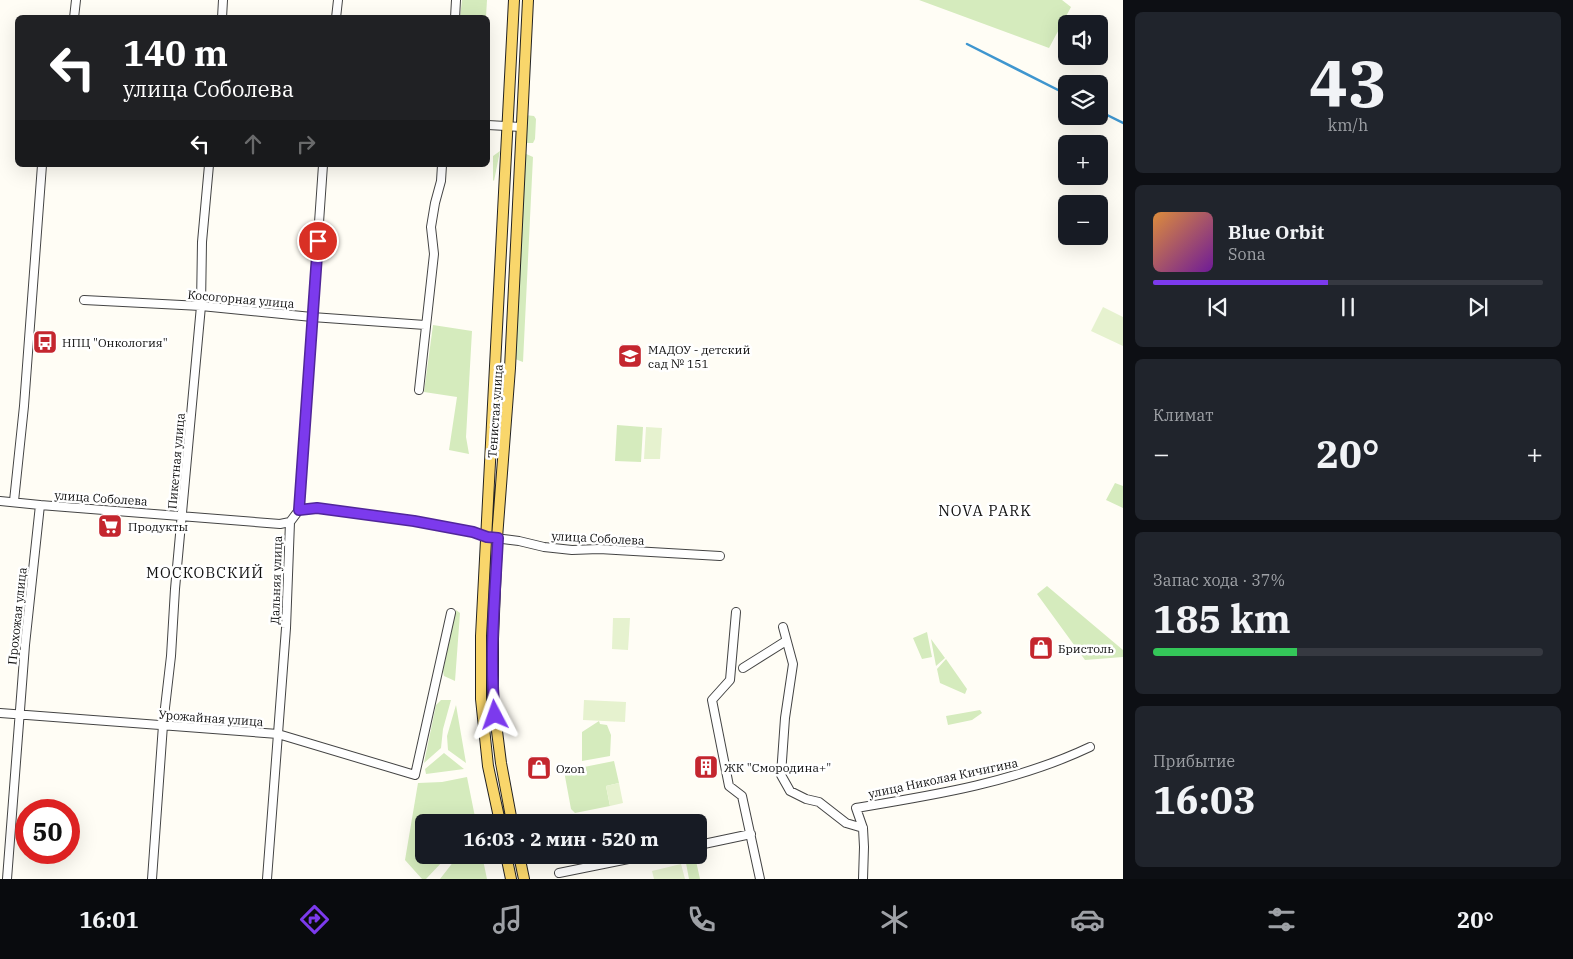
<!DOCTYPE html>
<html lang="ru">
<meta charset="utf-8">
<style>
:root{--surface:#171b24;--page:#20242c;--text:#f1f3f6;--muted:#9ea1a6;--line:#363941;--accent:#7c3aed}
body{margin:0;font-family:"IBM Plex Serif",serif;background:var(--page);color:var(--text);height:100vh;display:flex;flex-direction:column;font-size:19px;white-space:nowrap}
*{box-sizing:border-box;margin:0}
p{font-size:16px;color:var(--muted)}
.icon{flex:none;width:28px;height:28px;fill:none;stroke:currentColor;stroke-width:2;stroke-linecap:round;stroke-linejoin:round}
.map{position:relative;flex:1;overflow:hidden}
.drawer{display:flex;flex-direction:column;gap:12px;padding:12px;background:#0d0f14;width:450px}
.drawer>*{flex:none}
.top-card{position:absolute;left:15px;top:15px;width:475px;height:152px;border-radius:8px;box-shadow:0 5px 20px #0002;background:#202124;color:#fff;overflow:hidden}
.buttons{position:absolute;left:1058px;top:15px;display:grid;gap:10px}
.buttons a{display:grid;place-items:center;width:50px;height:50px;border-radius:8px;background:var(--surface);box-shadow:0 5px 20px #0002;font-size:25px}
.speed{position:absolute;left:15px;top:799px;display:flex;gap:10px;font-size:25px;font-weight:700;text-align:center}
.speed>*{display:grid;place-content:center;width:65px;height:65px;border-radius:50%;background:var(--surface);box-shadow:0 5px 20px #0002;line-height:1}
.speed .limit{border:8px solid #d22;background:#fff;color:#111}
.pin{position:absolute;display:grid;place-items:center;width:42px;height:42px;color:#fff;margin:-21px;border:2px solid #fff;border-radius:50%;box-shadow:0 1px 5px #0007}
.me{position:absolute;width:55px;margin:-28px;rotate:356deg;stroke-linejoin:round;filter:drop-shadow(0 0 4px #0008)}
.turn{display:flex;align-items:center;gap:18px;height:105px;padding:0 25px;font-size:22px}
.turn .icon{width:65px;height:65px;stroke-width:2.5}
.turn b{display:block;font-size:35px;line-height:42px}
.lanes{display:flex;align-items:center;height:48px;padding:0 25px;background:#0003;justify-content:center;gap:25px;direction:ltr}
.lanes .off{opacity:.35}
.big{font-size:38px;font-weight:700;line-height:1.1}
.drawer .tile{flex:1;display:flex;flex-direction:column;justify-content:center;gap:8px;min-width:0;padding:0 18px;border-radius:8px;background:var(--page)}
.drawer .dial{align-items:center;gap:0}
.dial b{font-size:65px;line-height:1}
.song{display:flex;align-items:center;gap:15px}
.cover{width:60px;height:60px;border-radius:8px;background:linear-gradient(135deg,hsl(30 70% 55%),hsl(280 70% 35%))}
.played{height:5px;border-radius:2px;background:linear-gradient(90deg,var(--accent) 45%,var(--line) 45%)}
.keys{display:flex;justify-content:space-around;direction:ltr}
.heat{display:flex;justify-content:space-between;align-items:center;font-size:28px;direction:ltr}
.charge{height:8px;border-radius:4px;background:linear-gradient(90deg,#34c759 37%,var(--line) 0)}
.trip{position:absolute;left:415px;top:814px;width:292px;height:50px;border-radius:8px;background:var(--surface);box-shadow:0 5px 20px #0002;font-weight:700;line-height:50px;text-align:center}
.dock{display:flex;height:80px;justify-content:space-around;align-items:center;background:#090b0e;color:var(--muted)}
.dock .icon{width:35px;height:35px}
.dock .active{color:var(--accent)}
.dock b{font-size:22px;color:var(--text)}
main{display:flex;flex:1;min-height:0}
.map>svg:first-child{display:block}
</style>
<main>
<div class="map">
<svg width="1123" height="879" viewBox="0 0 1123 879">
<rect width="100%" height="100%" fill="#fffdf5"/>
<path fill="#d5ebbd" d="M462 0H487L486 17H460Z
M919 0H1062L1071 7 1049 48Z
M525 115 534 116 536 119 535 139 533 143H524Z
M500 151 494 181 493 180V156Z
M524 153 533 157 523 362 515 359Z
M433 325 472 331 466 437 469 454 449 450 457 397 424 392Z
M617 425 643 427 641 462 615 461Z
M1115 483 1123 486V508L1106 500Z
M1047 586 1123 650V657L1085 660 1037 594Z
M456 610 460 613 455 681 444 676 443 671Z
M927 632 932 657 922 659 913 638Z
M931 639 945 658 936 666Z
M946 659 967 689 965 694 940 683 937 669Z
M441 700H451L443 729 441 748 424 763 436 705Z
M456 705 466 763 448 750 447 736Z
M980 710 982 713 972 720 948 725 946 716Z
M599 721 600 724 607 725 611 735 610 756 582 761V732Z
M444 753 464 769 426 774 425 769Z
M614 761 619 783 606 786 610 806 575 813 571 809 564 771Z
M467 777 476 822H424V855H445L444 860 426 879H422L405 860 418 783 442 782Z
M467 855H482L487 879H440L454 861H467Z
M696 861 700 879H689L686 863Z"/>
<path fill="#e6f2cf" d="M1103 307 1123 317V346L1091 331Z
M646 427 662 428 660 459H644Z
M613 618H630L628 650 612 649Z
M584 700 626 702 625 722 583 720Z
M619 783 623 803 610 806 606 786Z
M681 864 685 879H654L652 871Z"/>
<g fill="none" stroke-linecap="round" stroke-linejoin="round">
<path stroke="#3f96cf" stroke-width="2.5" d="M967 44 1066 94
M1099 111 1123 123"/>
<defs>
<path id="minor" d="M74 18 76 0
M222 18 223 0
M336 18 338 0
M455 18 456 0
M488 125 521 127
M84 300 201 306 312 317 425 325
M419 390 434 254 431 227 435 203 441 181 442 165
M0 501 40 505 280 524 290 522
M14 501 24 406 42 165
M299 510 317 508 413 521 473 532 487 537 519 541 544 547 572 550 599 549 720 556
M736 612 730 680 712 700 729 786 742 796 760 879
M783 627 793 664 785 718 781 775 790 791 806 799 819 802 846 823 863 828
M743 668 786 641
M0 713 278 734 415 775 451 613
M699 845 751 834
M559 873 648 855
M7 879 25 645 40 505
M152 879 163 725 171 656 175 589 201 306 202 242 209 165
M267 879 286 628 290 522 299 510 323 165
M863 879 864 847 863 828 856 808C935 795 1016 782 1090 747"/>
<path id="major" d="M500 822 488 766 481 699V636L514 0
M512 822 501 763 493 699V639L497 538 510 368 528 0
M506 855 511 879
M519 855 524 879"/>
</defs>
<use href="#minor" stroke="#444" stroke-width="10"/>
<use href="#major" stroke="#222" stroke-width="12"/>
<use href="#minor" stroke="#fff" stroke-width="8"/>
<use href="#major" stroke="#f9d66b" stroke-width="10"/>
</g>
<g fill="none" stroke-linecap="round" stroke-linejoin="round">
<defs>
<path id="route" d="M318 241 299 510 317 508 414 521 473 532 487 537 498 538C495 597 489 657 495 715"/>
</defs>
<use href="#route" stroke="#51269a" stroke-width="12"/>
<use href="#route" stroke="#7c3aed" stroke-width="9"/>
</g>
<defs>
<symbol id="bus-square" viewBox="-11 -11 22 22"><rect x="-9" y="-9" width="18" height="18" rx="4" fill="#c4262e" stroke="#fff"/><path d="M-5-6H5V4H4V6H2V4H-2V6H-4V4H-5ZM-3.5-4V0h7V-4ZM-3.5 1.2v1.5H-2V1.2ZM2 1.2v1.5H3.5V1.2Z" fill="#fff"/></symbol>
<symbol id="school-square" viewBox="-11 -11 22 22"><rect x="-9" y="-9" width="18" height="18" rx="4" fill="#c4262e" stroke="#fff"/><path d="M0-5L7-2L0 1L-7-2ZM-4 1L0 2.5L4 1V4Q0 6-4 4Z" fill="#fff"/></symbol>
<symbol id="supermarket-square" viewBox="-11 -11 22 22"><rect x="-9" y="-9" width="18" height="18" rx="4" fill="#c4262e" stroke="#fff"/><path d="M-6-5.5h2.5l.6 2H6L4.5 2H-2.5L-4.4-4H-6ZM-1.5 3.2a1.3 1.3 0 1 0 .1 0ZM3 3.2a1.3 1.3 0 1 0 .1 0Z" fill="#fff"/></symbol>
<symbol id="shop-square" viewBox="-11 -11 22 22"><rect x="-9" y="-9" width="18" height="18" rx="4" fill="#c4262e" stroke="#fff"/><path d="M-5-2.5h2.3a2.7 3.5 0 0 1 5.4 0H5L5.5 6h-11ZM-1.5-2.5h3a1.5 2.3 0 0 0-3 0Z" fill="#fff"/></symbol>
<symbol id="building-square" viewBox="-11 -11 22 22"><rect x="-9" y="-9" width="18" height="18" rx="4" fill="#c4262e" stroke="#fff"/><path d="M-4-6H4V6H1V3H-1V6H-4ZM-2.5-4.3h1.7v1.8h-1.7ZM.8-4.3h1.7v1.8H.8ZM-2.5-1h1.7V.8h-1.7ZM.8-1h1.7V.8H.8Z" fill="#fff"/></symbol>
</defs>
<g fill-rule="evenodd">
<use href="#bus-square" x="31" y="328" width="28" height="28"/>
<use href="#school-square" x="616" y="342" width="28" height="28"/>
<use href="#supermarket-square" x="96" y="512" width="28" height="28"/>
<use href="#shop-square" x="1027" y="634" width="28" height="28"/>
<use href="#building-square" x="692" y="753" width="28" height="28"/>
<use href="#shop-square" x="525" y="754" width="28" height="28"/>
</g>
<g text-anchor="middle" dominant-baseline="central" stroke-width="5" stroke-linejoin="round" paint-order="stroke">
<g font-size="12" fill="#111" stroke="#fff">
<text transform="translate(241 299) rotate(5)">Косогорная улица</text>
<text transform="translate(495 411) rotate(-86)">Тенистая улица</text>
<text transform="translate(176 461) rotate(-85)">Пикетная улица</text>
<text transform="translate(101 498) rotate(4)">улица Соболева</text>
<text transform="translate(598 538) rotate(3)">улица Соболева</text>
<text transform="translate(276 580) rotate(-88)">Дальняя улица</text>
<text transform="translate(17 616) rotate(-84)">Прохожая улица</text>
<text transform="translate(211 718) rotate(4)">Урожайная улица</text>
<text transform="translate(943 778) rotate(-12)">улица Николая Кичигина</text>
</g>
<g font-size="12" fill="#111" stroke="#fff" text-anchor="start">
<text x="62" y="342">НПЦ "Онкология"</text>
<text x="648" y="349">МАДОУ - детский<tspan x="648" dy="14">сад № 151</tspan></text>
<text x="128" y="526">Продукты</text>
<text x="1058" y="648">Бристоль</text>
<text x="724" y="767">ЖК "Смородина+"</text>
<text x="556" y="768">Ozon</text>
</g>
<g font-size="15" letter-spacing="1" fill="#111" stroke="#fff">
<text x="985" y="510">NOVA PARK</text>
<text x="205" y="572">МОСКОВСКИЙ</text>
</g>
</g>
</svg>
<div class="buttons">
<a><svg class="icon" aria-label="sound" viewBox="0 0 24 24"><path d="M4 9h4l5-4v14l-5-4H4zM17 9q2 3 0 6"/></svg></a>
<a><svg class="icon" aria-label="layers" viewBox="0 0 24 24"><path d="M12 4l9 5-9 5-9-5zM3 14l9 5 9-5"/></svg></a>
<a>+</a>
<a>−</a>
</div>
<div class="speed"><div class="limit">50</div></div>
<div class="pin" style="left:318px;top:241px;background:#d93025"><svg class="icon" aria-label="arrive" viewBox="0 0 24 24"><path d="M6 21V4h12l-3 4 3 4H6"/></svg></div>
<svg class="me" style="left:495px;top:715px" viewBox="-20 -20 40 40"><path d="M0-17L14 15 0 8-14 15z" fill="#7c3aed" stroke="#fff" stroke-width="4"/></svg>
<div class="trip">16:03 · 2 мин · 520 m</div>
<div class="top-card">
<div class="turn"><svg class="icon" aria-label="left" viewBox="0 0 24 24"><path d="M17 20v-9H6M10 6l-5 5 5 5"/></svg><div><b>140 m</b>улица Соболева</div></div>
<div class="lanes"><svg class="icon" aria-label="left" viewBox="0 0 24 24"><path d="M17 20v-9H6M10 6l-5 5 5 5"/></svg><svg class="icon off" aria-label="ahead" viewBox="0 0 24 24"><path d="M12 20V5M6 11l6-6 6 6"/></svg><svg class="icon off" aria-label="right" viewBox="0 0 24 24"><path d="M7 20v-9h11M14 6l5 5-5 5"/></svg></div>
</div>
</div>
<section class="drawer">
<div class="tile dial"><b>43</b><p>km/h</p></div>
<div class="tile">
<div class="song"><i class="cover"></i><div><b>Blue Orbit</b><p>Sona</p></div></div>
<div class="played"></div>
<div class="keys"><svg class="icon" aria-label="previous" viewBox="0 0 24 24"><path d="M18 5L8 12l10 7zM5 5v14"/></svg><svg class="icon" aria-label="pause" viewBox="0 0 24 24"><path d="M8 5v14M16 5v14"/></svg><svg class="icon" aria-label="next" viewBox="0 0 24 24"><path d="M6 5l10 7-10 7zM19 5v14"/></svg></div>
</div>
<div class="tile"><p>Климат</p>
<div class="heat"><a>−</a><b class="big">20°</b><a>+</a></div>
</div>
<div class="tile"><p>Запас хода · 37%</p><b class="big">185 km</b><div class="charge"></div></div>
<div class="tile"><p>Прибытие</p><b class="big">16:03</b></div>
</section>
</main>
<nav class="dock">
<b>16:01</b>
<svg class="icon active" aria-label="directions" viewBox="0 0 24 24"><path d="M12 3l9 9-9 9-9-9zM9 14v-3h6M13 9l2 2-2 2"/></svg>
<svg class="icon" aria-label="music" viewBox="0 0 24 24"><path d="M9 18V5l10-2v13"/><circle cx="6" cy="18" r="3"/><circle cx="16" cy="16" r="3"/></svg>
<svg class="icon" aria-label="phone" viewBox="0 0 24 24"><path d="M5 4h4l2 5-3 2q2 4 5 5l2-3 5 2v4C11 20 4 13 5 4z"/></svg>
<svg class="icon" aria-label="climate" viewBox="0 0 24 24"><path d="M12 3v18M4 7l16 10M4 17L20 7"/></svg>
<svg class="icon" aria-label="car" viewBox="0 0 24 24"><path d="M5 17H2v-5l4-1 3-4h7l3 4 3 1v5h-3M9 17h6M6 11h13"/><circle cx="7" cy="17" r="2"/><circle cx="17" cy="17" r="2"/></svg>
<svg class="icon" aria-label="filters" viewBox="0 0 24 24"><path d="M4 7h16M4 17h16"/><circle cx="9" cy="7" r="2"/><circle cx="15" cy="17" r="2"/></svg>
<b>20°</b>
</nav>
